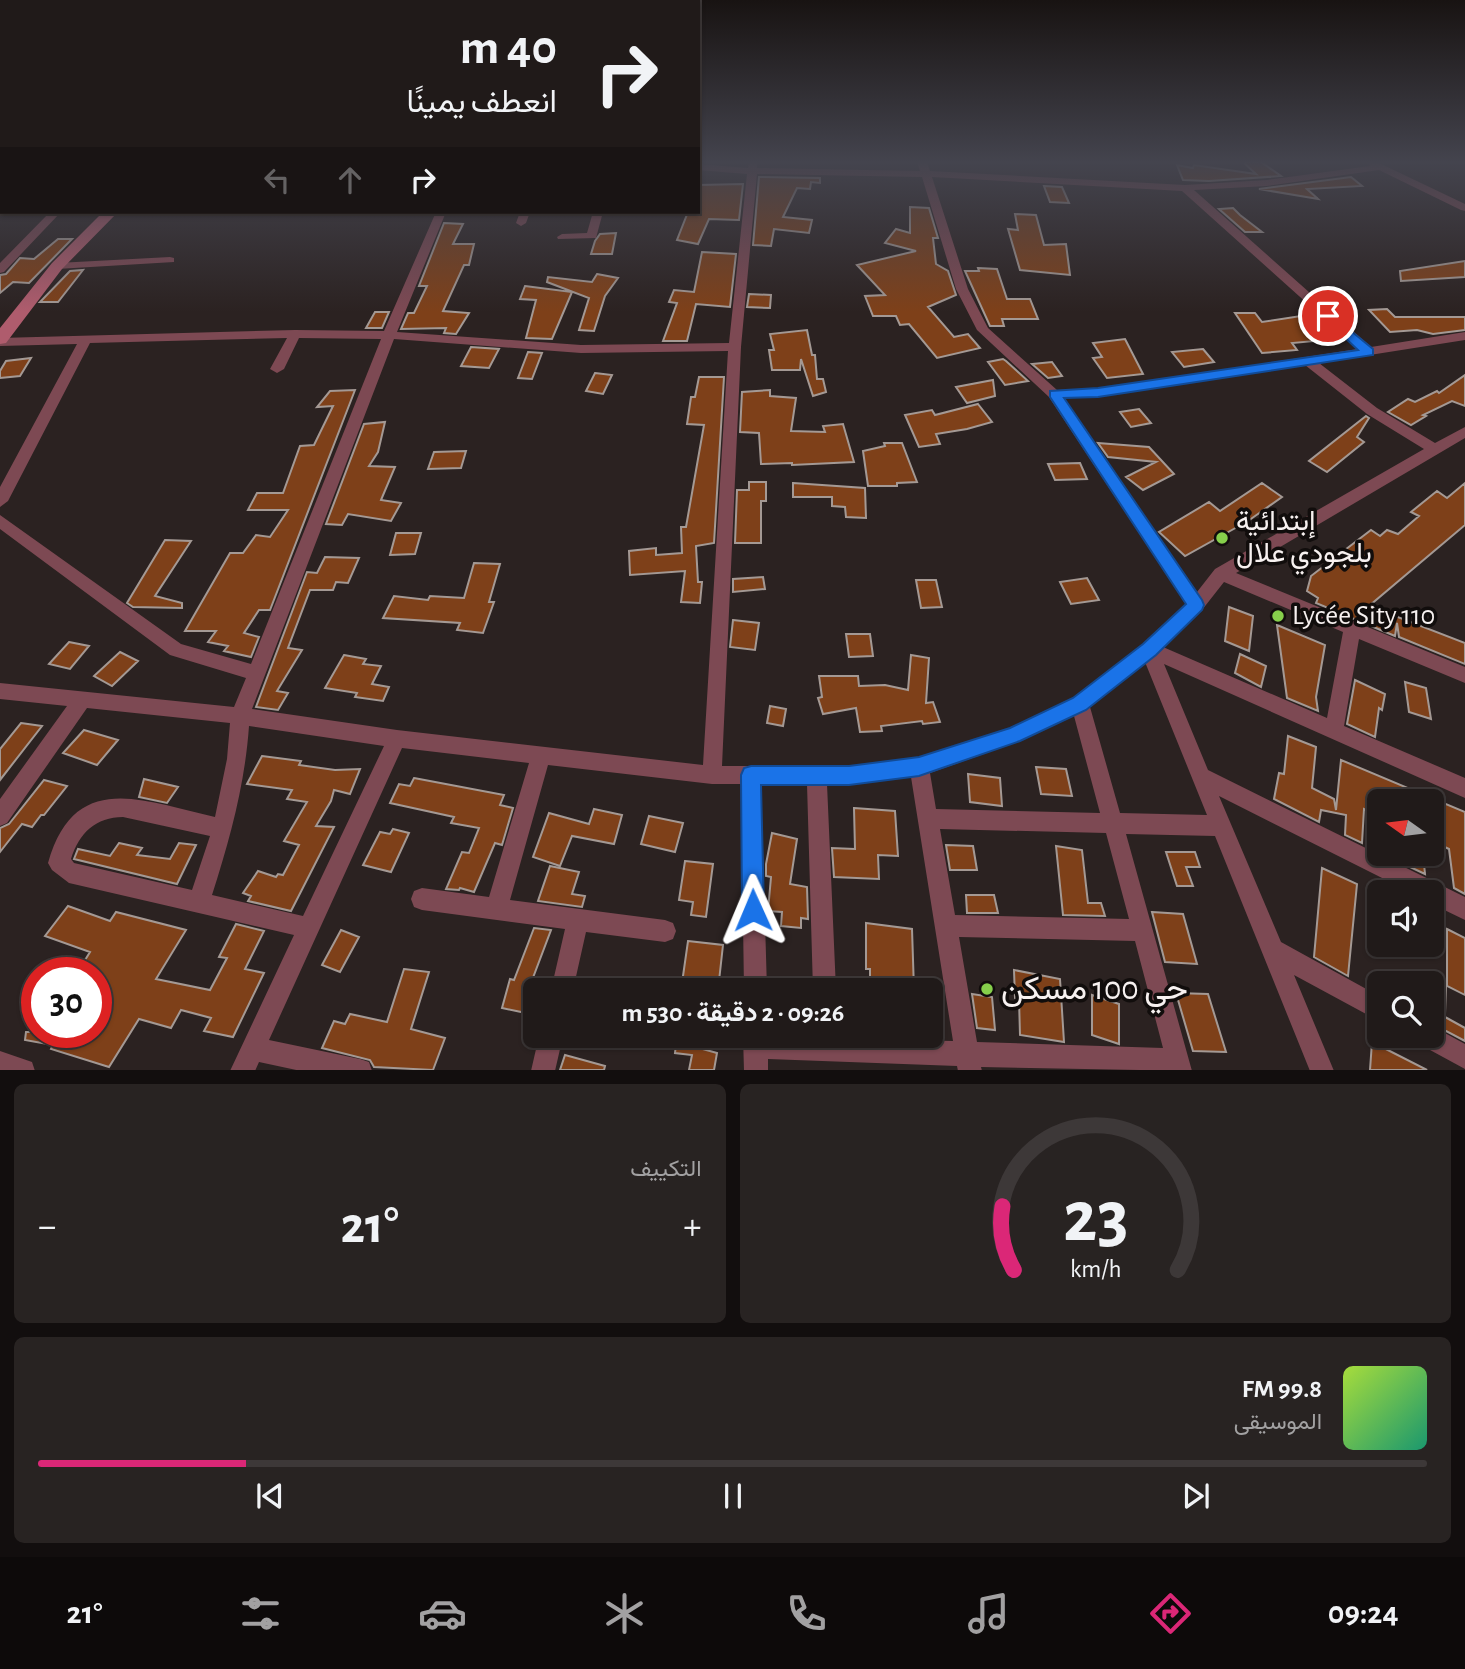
<!DOCTYPE html>
<html lang="ar">
<meta charset="utf-8">
<style>
:root{--surface:#201a19;--page:#282322;--text:#f1f3f6;--muted:#a2a1a2;--line:#3d3838;--accent:#db2777}
body{margin:0;font-family:"Alegreya Sans",Vazirmatn,sans-serif;background:var(--page);color:var(--text);direction:rtl;height:100vh;display:flex;flex-direction:column;font-size:26px;white-space:nowrap}
*{box-sizing:border-box;margin:0}
p{font-size:23px;color:var(--muted)}
.icon{flex:none;width:38px;height:38px;fill:none;stroke:currentColor;stroke-width:2;stroke-linecap:round;stroke-linejoin:round}
.map{position:relative;height:1070px;overflow:hidden;direction:ltr}
.details{display:flex;flex-direction:column;gap:14px;padding:14px;background:#120e0e;flex:1}
.details>*{flex:none}
.guide{position:absolute;left:0px;top:0px;width:700px;height:214px;box-shadow:0 2px 5px #0004,0 0 0 2px var(--line);direction:rtl;background:#201a19;color:var(--text);overflow:hidden}
.needle{width:46px;rotate:284deg}
.buttons{position:absolute;left:1367px;top:789px;display:grid;gap:14px}
.buttons a{display:grid;place-items:center;width:77px;height:77px;border-radius:10px;background:var(--surface);box-shadow:0 2px 5px #0004,0 0 0 2px var(--line);font-size:35px}
.speed{position:absolute;left:21px;top:957px;display:flex;gap:14px;font-size:35px;font-weight:700;text-align:center}
.speed>*{display:grid;place-content:center;width:91px;height:91px;border-radius:50%;background:var(--surface);box-shadow:0 2px 5px #0004,0 0 0 2px var(--line);line-height:1}
.speed .limit{border:10px solid #d22;background:#fff;color:#111}
.pin{position:absolute;display:grid;place-items:center;width:60px;height:60px;color:#fff;margin:-30px;border:4px solid #fff;border-radius:50%;box-shadow:0 2px 7px #0007}
.me{position:absolute;width:77px;margin:-38px;rotate:359deg;stroke-linejoin:round;filter:drop-shadow(0 0 5px #0008)}
.turn{display:flex;align-items:center;gap:24px;height:147px;padding:0 28px;font-size:32px}
.turn .icon{width:91px;height:91px;stroke-width:2.5}
.turn b{display:block;font-size:49px;line-height:60px}
.lanes{display:flex;align-items:center;height:66px;padding:0 28px;background:#0003;justify-content:center;gap:35px;direction:ltr}
.lanes .off{opacity:.35}
.big{font-size:52px;font-weight:700;line-height:1.1}
.details .card{flex:1;display:flex;flex-direction:column;justify-content:center;gap:10px;min-width:0;padding:0 24px;border-radius:10px;background:var(--page)}
.details .dial{align-items:center;gap:0}
.dial svg{height:182px;overflow:visible;fill:none;stroke:var(--line);stroke-width:7;stroke-linecap:round;text-anchor:middle}
.dial text{fill:var(--text);stroke:none}
.song{display:flex;align-items:center;gap:21px}
.cover{width:84px;height:84px;border-radius:10px;background:linear-gradient(135deg,hsl(80 70% 55%),hsl(160 70% 35%))}
.played{height:7px;border-radius:4px;background:linear-gradient(90deg,var(--accent) 15%,var(--line) 15%)}
.keys{display:flex;justify-content:space-around;direction:ltr}
.heat{display:flex;justify-content:space-between;align-items:center;font-size:38px;direction:ltr}
.details .tiles{flex:1;display:grid;gap:14px;grid-template-columns:1fr 1fr}
.card:last-child{grid-column:span 2}
.trip{position:absolute;left:523px;top:978px;width:420px;height:70px;border-radius:10px;background:var(--surface);box-shadow:0 2px 5px #0004,0 0 0 2px var(--line);font-weight:700;line-height:70px;text-align:center;direction:rtl}
.tab-bar{display:flex;height:112px;justify-content:space-around;align-items:center;background:#0d0a0a;color:var(--muted)}
.tab-bar .icon{width:49px;height:49px}
.tab-bar .current{color:var(--accent)}
.tab-bar b{font-size:32px;color:var(--text)}
.map>svg:first-child{display:block}
</style>
<div class="map">
<svg width="1465" height="1071" viewBox="0 0 1465 1071">
<rect width="100%" height="100%" fill="#2b2221"/>
<path fill="#7e4019" stroke="#a49994" stroke-width="2" d="M1243 162H1261L1281 176 1209 181 1183 180 1177 165 1193 168 1194 165 1256 174Z
M759 177 820 178V183L811 182 810 189 797 188 783 217 812 220 809 233 774 229 771 246 753 245Z
M1351 177 1362 186 1307 189 1318 199 1259 189Z
M743 184 739 220 709 219 698 244 677 240 688 212H698V185Z
M1044 186 1062 187 1069 203 1050 202Z
M910 207 929 208 938 238H933L936 264 948 271 956 295 928 307 954 337 968 334 980 348 937 358 909 324 900 325 896 316H873L865 296 885 295 857 265 916 251 885 243 896 229 910 233Z
M1233 208 1240 215 1262 232H1245L1219 209Z
M1015 214 1036 215 1044 245 1066 244 1070 275 1020 270 1008 229 1018 230Z
M444 223 463 224 453 244H474L469 265H464L443 311 469 313 456 334 444 333 446 328 401 329 408 313H414L427 286H419Z
M616 233 612 254H591L595 241 600 234Z
M58 239H72L29 283 13 282 0 293V275L6 274 20 258 34 259Z
M702 252 736 254 730 307 696 304 687 341H663L677 303 669 302 674 290 694 292Z
M1465 261V277L1401 281 1400 271Z
M978 268 997 269 1007 299H1030L1038 319H1002L1004 326H990L965 271H979Z
M83 270 58 302H40L70 271Z
M597 274 618 278 605 296 594 331 579 330 589 298 547 282 548 277 592 282Z
M525 286 572 292 552 339 526 338 536 300 520 299Z
M749 294 771 295 770 308 747 307Z
M1387 309 1395 317H1465V330L1433 334 1417 330 1390 332 1369 310Z
M375 312H389L382 328H366Z
M1235 313H1255L1262 322 1314 314 1329 326 1337 339 1292 343 1297 350 1262 353Z
M807 330 812 355H815L817 379H823L826 392 813 396 801 359 800 370H772L769 350H774L770 334Z
M1125 339 1143 374 1107 378 1093 358 1102 357 1093 343Z
M471 347 499 349 489 368 461 366Z
M1203 349 1214 362 1184 367 1172 352Z
M528 352 542 353 532 379 518 378Z
M31 358 20 376 0 378V371L6 361Z
M1003 359 1006 361 1028 381 1005 385 988 362Z
M1052 362 1062 376 1048 378 1032 364Z
M595 373 612 375 603 394 586 391Z
M1465 375V406L1452 401 1423 415 1426 416 1411 425 1388 412 1408 399 1415 402 1437 391 1439 393Z
M699 377H724L714 543 696 546 698 582H702L700 603 681 602 685 571 630 575 629 551 656 548V555L682 553 681 527H686L704 425 687 424 691 397H695Z
M993 380 995 396 967 403 956 387Z
M355 390 270 610H259L244 633 259 637 251 657 224 651 228 646 208 642 216 631H185L230 553H243L256 535 270 537 288 510H248L257 493H283L300 446 314 445 333 406 317 407 330 391Z
M770 390V396L796 398 791 431 825 432 823 426 843 424 854 462 792 465V463L761 464 759 433 740 432 742 392Z
M978 404 992 422 967 429 936 434 940 444 919 447 905 415 932 410 935 415Z
M1139 409 1151 423 1131 427 1120 412Z
M1366 416 1369 418 1357 437 1364 442 1327 472 1309 461Z
M385 422 378 452 369 466 395 467 381 500 401 503 391 521 348 514 342 525 326 524 364 424Z
M884 443H902L917 482 897 483V486H868L863 451 885 446Z
M1098 443 1149 447 1174 474 1143 490 1126 477 1156 462 1108 457Z
M466 451 461 468 428 469 434 452Z
M1080 463 1087 479 1055 480 1048 464Z
M749 482H766V501H761V543H735L737 490H749Z
M793 483 865 488 866 518 846 517 845 507 832 506V497H793Z
M1262 483 1282 497 1248 521 1185 556 1159 532 1209 502 1220 511Z
M1465 483V525L1369 606 1465 643V664L1399 637 1397 623 1395 636 1316 603 1318 598 1307 591 1311 576 1371 530 1380 536 1387 530 1398 534 1419 516 1411 512 1437 491 1447 498Z
M396 533H421L415 554 390 555Z
M165 540 191 541 155 596 182 603V608L133 607 127 603Z
M325 557 359 558 348 583 336 582 333 590H310L288 648 302 650 277 691 288 693 278 710 256 707 307 572 317 573Z
M474 563 500 564 489 602H494L483 633 457 630 460 623 383 618 394 596 428 600 430 596 464 598Z
M763 577 765 589 733 592V579Z
M1087 578 1099 600 1071 604 1060 582Z
M916 580H936L942 607 921 608Z
M1229 607 1253 616 1249 651 1225 641Z
M733 620 759 623 755 650 730 647Z
M1277 625 1325 645 1316 697 1318 711 1287 698Z
M846 634H870L873 656 849 657Z
M69 642 89 646 70 669 49 664Z
M120 652 138 661 112 686 94 676Z
M1240 654 1266 666 1261 687 1235 673Z
M344 655 366 659 363 664 381 666 372 684 389 687 383 701 355 697 357 693 325 688Z
M911 655 929 658 926 703 933 702 940 722 923 724 922 721 881 726 882 731 860 732 856 708 823 714 818 698 822 697 819 676H858L859 686 885 685 908 690Z
M1355 680 1385 694 1382 710 1379 708 1375 737 1347 724Z
M1405 682 1426 688 1431 719 1409 712Z
M770 706 786 709 783 726 767 723Z
M21 723 42 726 0 780V749Z
M84 730 118 740 97 765 63 753Z
M1288 736 1316 747 1312 788 1334 799 1336 810 1341 760 1465 812V894L1454 888 1449 849 1432 841V802H1379V816L1364 809 1362 843 1345 835 1346 815 1321 810 1319 822 1274 799 1279 773 1284 774Z
M262 756 301 761 299 765 335 770 360 769 350 794 334 790 331 801 316 826 334 827 291 911 248 901 251 896 243 893 258 871 276 877 278 874 283 875 299 845 284 841 307 802 287 799 292 790 247 784Z
M1036 767 1066 769 1072 796 1041 794Z
M968 774 1000 778 1002 806 970 802Z
M414 778 504 795 500 805 513 808 502 845 495 843 474 892 460 888 459 890 446 889 462 852 469 853 479 828 451 823 454 817 390 803 399 784 410 786Z
M144 779 178 787 167 803 139 797Z
M44 780 67 786 44 815H41L32 827 22 824 0 852V828L9 824Z
M854 808 895 811 898 856 878 855 879 879 834 877 832 848 855 849Z
M594 809 622 815 614 844 572 836 560 866 533 857 549 813 589 824Z
M649 816 683 823 675 852 641 844Z
M393 829 409 833 391 872 363 865 380 832 390 834Z
M772 833 797 839 790 884 807 887 808 919 801 918V928L781 926 782 912 768 911 771 877 766 876V864Z
M119 843 142 848 137 855 170 859 179 843 196 845 177 884 74 859 78 849 110 856Z
M946 845 973 846 977 870H950Z
M1056 846 1082 850 1088 903H1101L1105 916 1063 915Z
M1166 852H1195L1200 867H1186L1193 886H1177Z
M1406 854H1423L1425 874 1408 866Z
M685 861 713 864 706 917 691 915 693 902 679 900Z
M550 866 579 872 572 894 585 896 582 907 538 901Z
M1322 868 1357 884 1348 976 1314 957Z
M966 895H994L998 913H967Z
M68 906 110 921 116 912 186 930 156 979 210 990 227 958 219 957 236 924 264 931 245 969 264 973 233 1037 204 1031 211 1018 181 1010 171 1028 139 1019 109 1067 51 1049 53 1045 25 1040 26 1032H96V973H77L90 952 45 936Z
M1152 912 1183 914 1197 964 1165 962Z
M866 923 912 929 914 990H870V969H866Z
M534 928 551 930 531 983 535 984 526 1013 502 1008 510 979 514 980Z
M1447 929 1465 938V995L1447 986Z
M341 930 359 937 340 972 322 965Z
M688 941 723 945 718 990H681Z
M404 969 429 972 411 1029 445 1038 433 1070 374 1067 370 1060 322 1048 334 1021 345 1024 350 1014 387 1022Z
M1014 970 1060 979 1064 1042 1020 1035 1019 999 1015 998Z
M1432 978 1446 986 1445 1014 1432 1007Z
M1176 993 1208 994 1226 1052 1193 1051Z
M972 994 992 997 995 1030 977 1028Z
M1092 995 1119 1004V1044L1092 1035Z
M1445 1017 1465 1028V1041L1444 1030Z
M677 1036H700L699 1048 717 1053 714 1070H689L692 1055 675 1053Z
M1372 1042 1427 1070H1370Z
M565 1055 605 1066 604 1070H560Z"/>
<g fill="none" stroke-linecap="round" stroke-linejoin="round">
<path fill="#7d4953" fill-rule="evenodd" d="M749 162H757V168L920 171 917 162H927L930 171 1185 185 1267 180 1370 166 1368 162H1377L1465 204V211L1461 210 1379 170 1267 186 1194 190 1371 347 1465 332V340L1319 363 1377 408 1435 443 1465 427V438L1236 573 1465 667V683L1359 639 1344 726 1465 778V798L1164 664 1208 770 1465 897V920L1432 904V892H1410L1219 796 1281 942 1379 996V1021L1294 975 1334 1071H1310L1215 836 1126 834 1192 1071 981 1067 982 1071H958L957 1066 768 1059V1071H744L743 1036 953 1041 911 777 827 784 836 990H813L807 784H761L767 990H744L741 784H712L548 765 510 900 665 920 673 923 676 931 673 939 665 942 586 932 573 990H551L565 929 422 910 414 907 411 899 414 891 422 888 489 897 529 763 402 748 269 1040 360 1059 369 1062 372 1071H301L259 1062 255 1071H230L294 935 69 883 52 870 48 863C75 768 145 802 215 817L227 759 230 723 87 708 7 823 0 826V799L67 706 0 699V683L234 707 246 678 170 655 0 529V515L181 644 251 664 381 339 299 338 284 369 277 373 270 369 287 338 90 343 8 501 0 507V487L77 344 0 346V338L295 330 384 331 436 212H446L397 332 581 345 729 343 747 174 698 170V164L748 168ZM757 174 922 177 956 289 977 330 1049 397 1186 604 1143 644 1073 698 1009 728 919 758 849 766H722L741 347ZM932 177 1182 191 1358 349 1098 389 1057 390 988 328 968 289ZM394 339 581 353 728 351 703 765 397 730 252 709ZM1305 365 1367 414 1424 449 1215 569 1197 592 1064 398 1098 397ZM1224 582 1343 632 1327 718 1163 647 1202 610ZM1145 662 1207 815 1120 813 1090 707ZM1074 716 1100 813 936 809 930 773 1020 741ZM249 726 384 746 303 916 212 895C230 839 245 784 249 726ZM123 817 210 836 192 890 74 863 71 859C79 833 96 817 123 817ZM940 829 1106 833 1129 919 955 915ZM959 937 1135 941 1163 1048 977 1042Z
M0 199H2L0 206Z
M50 212H61L4 272 0 273V263Z
M520 212H530L526 223 521 226 516 223Z
M593 212H603L596 238 558 239 557 237 562 234 587 233Z
M170 257 174 258V262L57 269 51 266 57 263Z
M1432 1026 1465 1044V1069L1419 1044 1415 1036H1432Z
M539 1036H563L555 1071H531Z
M0 1051 32 1062 35 1071H0Z"/>
<path fill="#af5c6d" fill-rule="evenodd" d="M103 212H118L62 269 6 343 0 344V328L52 263Z"/>
</g>
<linearGradient id="sky" x2="0" y2="1"><stop stop-color="#181312"/><stop offset="0.52" stop-color="#44444e"/><stop offset="1" stop-color="#44444e" stop-opacity="0"/></linearGradient>
<rect width="1465" height="312" fill="url(#sky)"/>
<path fill="#1a73e8" stroke="#114b97" stroke-width="2" d="M1328 312 1373 349V355L1098 397 1064 398 1202 600 1204 605 1202 610 1156 655 1086 710 1020 741 919 776 849 785H761L764 910 761 917 753 921 746 917 742 910 741 775 744 768 751 766H849L919 757 1010 728 1073 698 1143 644 1186 604 1050 397V391L1098 388 1358 350 1324 318V313Z"/>
<g fill="#86cf4b" stroke="#110d0c" stroke-width="2.5">
<circle cx="1222" cy="538" r="7"/>
<circle cx="1278" cy="616" r="7"/>
<circle cx="987" cy="989" r="7"/>
</g>
<g text-anchor="middle" dominant-baseline="central" stroke-width="7" stroke-linejoin="round" paint-order="stroke">
<g font-size="28" fill="#f7f1f0" stroke="#110d0c" text-anchor="start">
<text x="1236" y="522">إبتدائية<tspan x="1236" dy="32">بلجودي علال</tspan></text>
<text x="1292" y="616">Lycée Sity 110</text>
</g>
<g font-size="33" fill="#f7f1f0" stroke="#110d0c" text-anchor="start">
<text x="1001" y="989">حي 100 مسكن</text>
</g>
</g>
</svg>
<div class="buttons">
<a><svg class="needle" viewBox="-14 -14 28 28"><path d="M0-13l5 13h-10z" fill="#e53935"/><path d="M0 13l5-13h-10z" fill="#a2a1a2"/></svg></a>
<a><svg class="icon" aria-label="sound" viewBox="0 0 24 24"><path d="M4 9h4l5-4v14l-5-4H4zM17 9q2 3 0 6"/></svg></a>
<a><svg class="icon" aria-label="search" viewBox="0 0 24 24"><circle cx="10" cy="10" r="6"/><path d="M15 15l6 6"/></svg></a>
</div>
<div class="speed"><div class="limit">30</div></div>
<div class="pin" style="left:1328px;top:316px;background:#d93025"><svg class="icon" aria-label="arrive" viewBox="0 0 24 24"><path d="M6 21V4h12l-3 4 3 4H6"/></svg></div>
<svg class="me" style="left:753px;top:910px" viewBox="-20 -20 40 40"><path d="M0-17L14 15 0 8-14 15z" fill="#1a73e8" stroke="#fff" stroke-width="4"/></svg>
<div class="trip">09:26 · 2 دقيقة · 530 m</div>
<div class="guide">
<div class="turn"><svg class="icon" aria-label="right" viewBox="0 0 24 24"><path d="M7 20v-9h11M14 6l5 5-5 5"/></svg><div><b>40 m</b>انعطف يمينًا</div></div>
<div class="lanes"><svg class="icon off" aria-label="left" viewBox="0 0 24 24"><path d="M17 20v-9H6M10 6l-5 5 5 5"/></svg><svg class="icon off" aria-label="ahead" viewBox="0 0 24 24"><path d="M12 20V5M6 11l6-6 6 6"/></svg><svg class="icon" aria-label="right" viewBox="0 0 24 24"><path d="M7 20v-9h11M14 6l5 5-5 5"/></svg></div>
</div>
</div>
<section class="details">
<div class="tiles">
<div class="card dial"><svg viewBox="0 0 100 80">
<path d="M14 69A42 42 0 1 1 86 69"/>
<path d="M14 69A42 42 0 0 1 9 41" stroke="#db2777"/>
<text x="50" y="56" font-size="32" font-weight="700">23</text>
<text x="50" y="72" font-size="11">km/h</text>
</svg></div>
<div class="card"><p>التكييف</p>
<div class="heat"><a>−</a><b class="big">21°</b><a>+</a></div>
</div>
<div class="card">
<div class="song"><i class="cover"></i><div><b>99.8 FM</b><p>الموسيقى</p></div></div>
<div class="played"></div>
<div class="keys"><svg class="icon" aria-label="previous" viewBox="0 0 24 24"><path d="M18 5L8 12l10 7zM5 5v14"/></svg><svg class="icon" aria-label="pause" viewBox="0 0 24 24"><path d="M8 5v14M16 5v14"/></svg><svg class="icon" aria-label="next" viewBox="0 0 24 24"><path d="M6 5l10 7-10 7zM19 5v14"/></svg></div>
</div>
</div>
</section>
<nav class="tab-bar">
<b>09:24</b>
<svg class="icon current" aria-label="directions" viewBox="0 0 24 24"><path d="M12 3l9 9-9 9-9-9zM9 14v-3h6M13 9l2 2-2 2"/></svg>
<svg class="icon" aria-label="music" viewBox="0 0 24 24"><path d="M9 18V5l10-2v13"/><circle cx="6" cy="18" r="3"/><circle cx="16" cy="16" r="3"/></svg>
<svg class="icon" aria-label="phone" viewBox="0 0 24 24"><path d="M5 4h4l2 5-3 2q2 4 5 5l2-3 5 2v4C11 20 4 13 5 4z"/></svg>
<svg class="icon" aria-label="climate" viewBox="0 0 24 24"><path d="M12 3v18M4 7l16 10M4 17L20 7"/></svg>
<svg class="icon" aria-label="car" viewBox="0 0 24 24"><path d="M5 17H2v-5l4-1 3-4h7l3 4 3 1v5h-3M9 17h6M6 11h13"/><circle cx="7" cy="17" r="2"/><circle cx="17" cy="17" r="2"/></svg>
<svg class="icon" aria-label="filters" viewBox="0 0 24 24"><path d="M4 7h16M4 17h16"/><circle cx="9" cy="7" r="2"/><circle cx="15" cy="17" r="2"/></svg>
<b>21°</b>
</nav>
